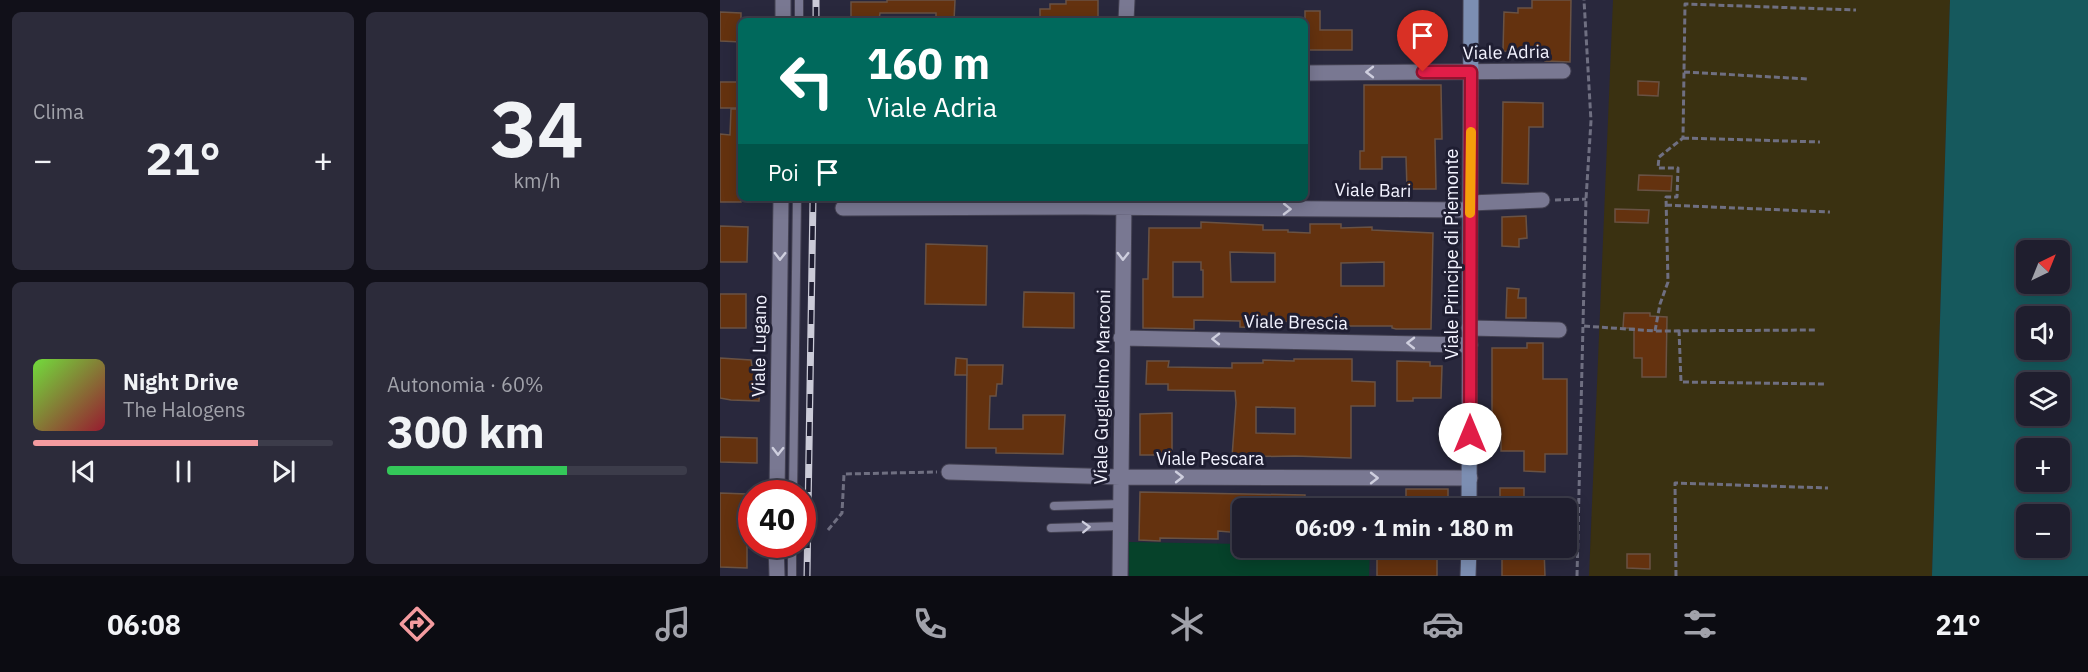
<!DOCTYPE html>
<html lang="it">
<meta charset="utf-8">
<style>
:root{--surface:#1f1e2e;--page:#2c2b3a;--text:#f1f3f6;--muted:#a1a2aa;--line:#3c3c4a;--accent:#f49b9f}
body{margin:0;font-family:"IBM Plex Sans",sans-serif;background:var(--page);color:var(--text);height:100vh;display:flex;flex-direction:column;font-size:22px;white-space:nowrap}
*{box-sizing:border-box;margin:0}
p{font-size:20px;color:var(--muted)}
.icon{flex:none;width:33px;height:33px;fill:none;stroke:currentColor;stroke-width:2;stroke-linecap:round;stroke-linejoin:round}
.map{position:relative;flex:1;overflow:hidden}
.sheet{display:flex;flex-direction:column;gap:12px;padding:12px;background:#111019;width:720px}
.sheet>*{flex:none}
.banner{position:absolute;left:18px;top:18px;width:570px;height:183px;border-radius:9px;box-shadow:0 3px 15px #0003,0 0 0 2px var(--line);background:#00695c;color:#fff;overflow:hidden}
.needle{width:39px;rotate:43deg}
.controls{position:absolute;left:1296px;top:240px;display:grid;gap:12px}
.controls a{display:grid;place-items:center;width:54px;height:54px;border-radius:9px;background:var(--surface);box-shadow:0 3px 15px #0003,0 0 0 2px var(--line);font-size:30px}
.speed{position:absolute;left:18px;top:480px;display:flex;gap:12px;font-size:30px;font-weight:700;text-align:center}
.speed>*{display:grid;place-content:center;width:78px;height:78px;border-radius:50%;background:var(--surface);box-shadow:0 3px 15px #0003,0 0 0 2px var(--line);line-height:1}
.speed .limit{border:9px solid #d22;background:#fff;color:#111}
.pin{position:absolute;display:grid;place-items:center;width:51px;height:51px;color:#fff;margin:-62px -26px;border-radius:50% 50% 50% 0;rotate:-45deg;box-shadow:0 0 6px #0007}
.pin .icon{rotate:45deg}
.me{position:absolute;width:66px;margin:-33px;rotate:0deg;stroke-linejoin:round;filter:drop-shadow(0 0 4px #0008)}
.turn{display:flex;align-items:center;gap:21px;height:126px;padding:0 30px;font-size:27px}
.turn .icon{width:78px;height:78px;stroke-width:2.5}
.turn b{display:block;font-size:42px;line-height:51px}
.then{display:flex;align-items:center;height:57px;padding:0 30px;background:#0003;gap:12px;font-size:22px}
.big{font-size:45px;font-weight:700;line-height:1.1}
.sheet .widget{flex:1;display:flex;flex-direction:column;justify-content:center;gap:9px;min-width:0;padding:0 21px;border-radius:9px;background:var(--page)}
.sheet .dial{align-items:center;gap:0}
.dial b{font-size:78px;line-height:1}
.song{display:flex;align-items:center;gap:18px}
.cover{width:72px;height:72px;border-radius:9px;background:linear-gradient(135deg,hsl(100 70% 55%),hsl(350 70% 35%))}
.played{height:6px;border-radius:3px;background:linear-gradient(90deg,var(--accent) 75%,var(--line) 75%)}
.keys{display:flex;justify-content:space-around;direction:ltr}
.heat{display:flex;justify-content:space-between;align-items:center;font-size:33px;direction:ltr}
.charge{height:9px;border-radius:4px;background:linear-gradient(90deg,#34c759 60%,var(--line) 0)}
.sheet .tiles{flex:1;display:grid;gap:12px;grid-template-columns:repeat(2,1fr)}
.trip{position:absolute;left:512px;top:498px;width:345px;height:60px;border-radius:9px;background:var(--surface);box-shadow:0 3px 15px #0003,0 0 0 2px var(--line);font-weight:700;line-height:60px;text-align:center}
.dock{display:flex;height:96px;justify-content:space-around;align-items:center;background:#0c0c12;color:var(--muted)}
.dock .icon{width:42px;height:42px}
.dock .selected{color:var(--accent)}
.dock b{font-size:27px;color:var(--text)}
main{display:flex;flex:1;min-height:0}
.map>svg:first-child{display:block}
</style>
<main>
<section class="sheet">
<div class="tiles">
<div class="widget"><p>Clima</p>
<div class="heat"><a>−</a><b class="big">21°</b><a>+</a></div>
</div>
<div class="widget dial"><b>34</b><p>km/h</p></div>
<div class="widget">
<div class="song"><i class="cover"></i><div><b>Night Drive</b><p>The Halogens</p></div></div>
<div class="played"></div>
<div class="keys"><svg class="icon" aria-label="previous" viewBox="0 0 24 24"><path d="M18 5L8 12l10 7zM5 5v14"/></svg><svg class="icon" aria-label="pause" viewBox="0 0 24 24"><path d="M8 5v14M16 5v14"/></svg><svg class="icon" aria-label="next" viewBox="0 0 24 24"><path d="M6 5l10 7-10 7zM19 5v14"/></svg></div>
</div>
<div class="widget"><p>Autonomia · 60%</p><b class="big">300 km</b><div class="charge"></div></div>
</div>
</section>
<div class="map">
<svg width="1368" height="576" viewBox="0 0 1368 576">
<rect width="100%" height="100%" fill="#29283d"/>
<path fill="#06422a" d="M409 542 522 544V548H650L649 576H409Z"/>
<path fill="#3a3111" d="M893 0H1230L1212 576H869Z"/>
<path fill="#16595d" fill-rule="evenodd" d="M1230 0H1368V576H1212ZM1306 250H1340V284H1306ZM1306 316H1340V350H1306ZM1306 382H1340V416H1306ZM1306 448H1340V482H1306ZM1340 514V548H1306V514Z"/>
<path fill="#64320f" stroke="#695244" stroke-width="1.5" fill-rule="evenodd" d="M167 0H235L234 21H216V13H160L159 20H131V2H167Z
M346 0H378V18L340 17V21H320V9H330V4H346Z
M812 0H851L850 62 825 61V56H811V52L783 51 784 12 798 13V8H812Z
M585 11H600V30H632V50H585Z
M0 12 21 13V42L0 41Z
M694 13H714V49H694Z
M918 81 939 82 938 96 918 95Z
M0 82H21V108H0Z
M644 85H721L722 139H715L716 189H687L686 157H662V169H640V151H644Z
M783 102 823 103V127H809L808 184 782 183Z
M11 109H21V202H0V134L10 135Z
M919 175 952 176 951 191 918 190Z
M895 209 929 210 928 223 895 222Z
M806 216 807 238 799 239V247L782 246V217Z
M481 222 543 225V230H568V232L590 233V224H621V228L652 227V230L713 233 711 329H676L672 328V326H591V322L546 321V328L520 327V321L474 320V329L423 328V279H428L429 228H481ZM510 252 555 253V282H511ZM453 262H481V270H483V297H453ZM664 262V286H621V263Z
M0 226 28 227 27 262H0Z
M206 244 267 246 266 305 205 304Z
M787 288 799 289 798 298H806V318H786Z
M304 292 354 293V328L303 327Z
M0 294H26V328H0Z
M904 313H930V316L947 317 946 377H922V358H914V328H903Z
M807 343H823V379H847V454H825V472L804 471V451H781V429H772V348H807Z
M0 358 31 360 32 367H41L39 401 11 400 0 398Z
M236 358 247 359V375H235Z
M574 359H632V381L655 382V406H631V458L575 456 512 457 516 403 515 391 448 390V384H426L427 361H449L448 367 512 368V363H543V360L574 361ZM536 407 575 408V434L536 433Z
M677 361 710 362V366H722L721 398H693V401H677Z
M247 365H283L282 384H277L276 396H270L269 429H303V415H345L343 454 276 453V448H246Z
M452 413V455H420V414Z
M0 437 37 438V463L0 462Z
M780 488H804V508H780Z
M686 489H728V501H686Z
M420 492 585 495V508H522V533L498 531V539L440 538V541L419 540Z
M0 493 27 494V568L0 567Z
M782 548H824L825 576H782Z
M717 553V576H657V554Z
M907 554H930V569L907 568Z"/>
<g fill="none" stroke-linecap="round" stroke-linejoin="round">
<defs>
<path id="lane" d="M79 0V21
M73 494 77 198
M334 506 400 504
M331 528 400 526
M72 576V544"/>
<path id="street" d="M63 21V0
M406 21 407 0
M585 73 843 71
M750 203 822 200
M123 208 365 207 750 210
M749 328 839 330
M401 338 750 345
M229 472 400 477 750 478
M57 494 61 198
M56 544 57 576
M400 576 404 198"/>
<path id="secondary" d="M749 508 751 0
M748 576 749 548"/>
</defs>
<use href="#lane" stroke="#444253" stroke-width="10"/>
<use href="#street" stroke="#444253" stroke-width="17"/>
<use href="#secondary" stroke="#444253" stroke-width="17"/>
<path stroke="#6f6f81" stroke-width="3" stroke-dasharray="6 3" stroke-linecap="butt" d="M964 72 1088 79
M963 138 1100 142
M835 200 866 199
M946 205 1110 212
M864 326 935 331 1096 330
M959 330 961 382 1105 384
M935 331 940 304 948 282 946 197H957L958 168H938L939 157 963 138 965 4 1136 10
M108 530 122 513 124 474 217 472
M857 576 866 199 871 121 864 0
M956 576 955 483 1108 488"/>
<use href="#lane" stroke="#797892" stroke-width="8"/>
<use href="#street" stroke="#797892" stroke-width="15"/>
<use href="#secondary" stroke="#7c8eb2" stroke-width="15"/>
<defs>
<path id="rail" d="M96 21V0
M87 576 93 198"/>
</defs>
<use href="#rail" stroke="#cbcbd8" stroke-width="7"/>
<use href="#rail" stroke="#1f1e32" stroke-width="4.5" stroke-dasharray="14" stroke-linecap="butt"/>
</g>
<defs><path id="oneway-chevron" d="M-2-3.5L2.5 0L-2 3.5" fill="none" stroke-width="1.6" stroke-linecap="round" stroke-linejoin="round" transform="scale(1.5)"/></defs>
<g stroke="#cecede">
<use href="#oneway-chevron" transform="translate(650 72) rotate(180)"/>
<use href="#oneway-chevron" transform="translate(567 209) rotate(1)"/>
<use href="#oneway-chevron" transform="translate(60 256) rotate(91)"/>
<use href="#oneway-chevron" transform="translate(403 256) rotate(91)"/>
<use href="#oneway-chevron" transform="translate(496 339) rotate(-179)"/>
<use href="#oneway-chevron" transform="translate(691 343) rotate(-179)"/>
<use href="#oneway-chevron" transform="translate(58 451) rotate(91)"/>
<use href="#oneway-chevron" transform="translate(459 477)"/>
<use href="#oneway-chevron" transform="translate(654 478)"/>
<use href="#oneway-chevron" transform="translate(366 527) rotate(-2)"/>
</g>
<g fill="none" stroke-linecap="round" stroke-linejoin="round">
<defs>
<path id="route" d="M703 72H751L750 434"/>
</defs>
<use href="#route" stroke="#92132f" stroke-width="15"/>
<use href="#route" stroke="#e11d48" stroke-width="10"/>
<path stroke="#f59e0b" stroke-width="10" d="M750 213 751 132"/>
</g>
<g text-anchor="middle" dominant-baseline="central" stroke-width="6" stroke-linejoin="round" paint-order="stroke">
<g font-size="18" fill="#f3f3ff" stroke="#1f1e32">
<text transform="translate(786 52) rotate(-1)">Viale Adria</text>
<text transform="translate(653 190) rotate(1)">Viale Bari</text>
<text transform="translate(731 254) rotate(-90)">Viale Principe di Piemonte</text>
<text transform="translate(576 322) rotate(1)">Viale Brescia</text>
<text transform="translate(39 346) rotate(-89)">Viale Lugano</text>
<text transform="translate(382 387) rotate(-89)">Viale Guglielmo Marconi</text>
<text x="490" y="458">Viale Pescara</text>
</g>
</g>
</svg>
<div class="controls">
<a><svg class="needle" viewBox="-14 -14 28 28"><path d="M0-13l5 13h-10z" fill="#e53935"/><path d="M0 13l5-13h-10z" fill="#a1a2aa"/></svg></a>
<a><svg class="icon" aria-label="sound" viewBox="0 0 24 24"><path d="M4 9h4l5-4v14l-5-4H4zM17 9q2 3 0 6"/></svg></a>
<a><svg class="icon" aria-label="layers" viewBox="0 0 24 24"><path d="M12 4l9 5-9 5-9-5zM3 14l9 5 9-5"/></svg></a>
<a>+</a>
<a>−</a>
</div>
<div class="speed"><div class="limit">40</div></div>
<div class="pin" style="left:703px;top:72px;background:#d93025"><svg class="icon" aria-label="arrive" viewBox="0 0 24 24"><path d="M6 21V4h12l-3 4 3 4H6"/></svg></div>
<svg class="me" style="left:750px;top:434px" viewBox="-20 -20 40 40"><circle r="19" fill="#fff"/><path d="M0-13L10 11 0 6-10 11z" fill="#e11d48"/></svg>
<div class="trip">06:09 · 1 min · 180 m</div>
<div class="banner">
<div class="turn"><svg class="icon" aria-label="left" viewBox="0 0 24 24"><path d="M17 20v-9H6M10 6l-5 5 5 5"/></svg><div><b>160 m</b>Viale Adria</div></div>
<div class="then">Poi<svg class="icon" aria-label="arrive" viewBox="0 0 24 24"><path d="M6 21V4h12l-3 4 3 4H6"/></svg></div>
</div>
</div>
</main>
<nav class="dock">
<b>06:08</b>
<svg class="icon selected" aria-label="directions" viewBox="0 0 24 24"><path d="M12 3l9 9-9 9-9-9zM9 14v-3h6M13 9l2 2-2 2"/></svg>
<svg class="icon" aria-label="music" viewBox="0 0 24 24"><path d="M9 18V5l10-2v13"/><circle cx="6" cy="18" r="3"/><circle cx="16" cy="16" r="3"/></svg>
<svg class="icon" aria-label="phone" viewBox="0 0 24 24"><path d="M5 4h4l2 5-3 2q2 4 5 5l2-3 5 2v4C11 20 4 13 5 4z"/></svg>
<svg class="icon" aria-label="climate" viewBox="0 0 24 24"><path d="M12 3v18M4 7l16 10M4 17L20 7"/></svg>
<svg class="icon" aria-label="car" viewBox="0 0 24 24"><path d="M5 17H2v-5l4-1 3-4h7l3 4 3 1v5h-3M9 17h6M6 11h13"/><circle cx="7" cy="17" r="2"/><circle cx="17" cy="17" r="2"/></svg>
<svg class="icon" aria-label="filters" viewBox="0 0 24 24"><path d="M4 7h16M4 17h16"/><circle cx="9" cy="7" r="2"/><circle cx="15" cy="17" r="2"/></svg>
<b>21°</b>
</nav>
